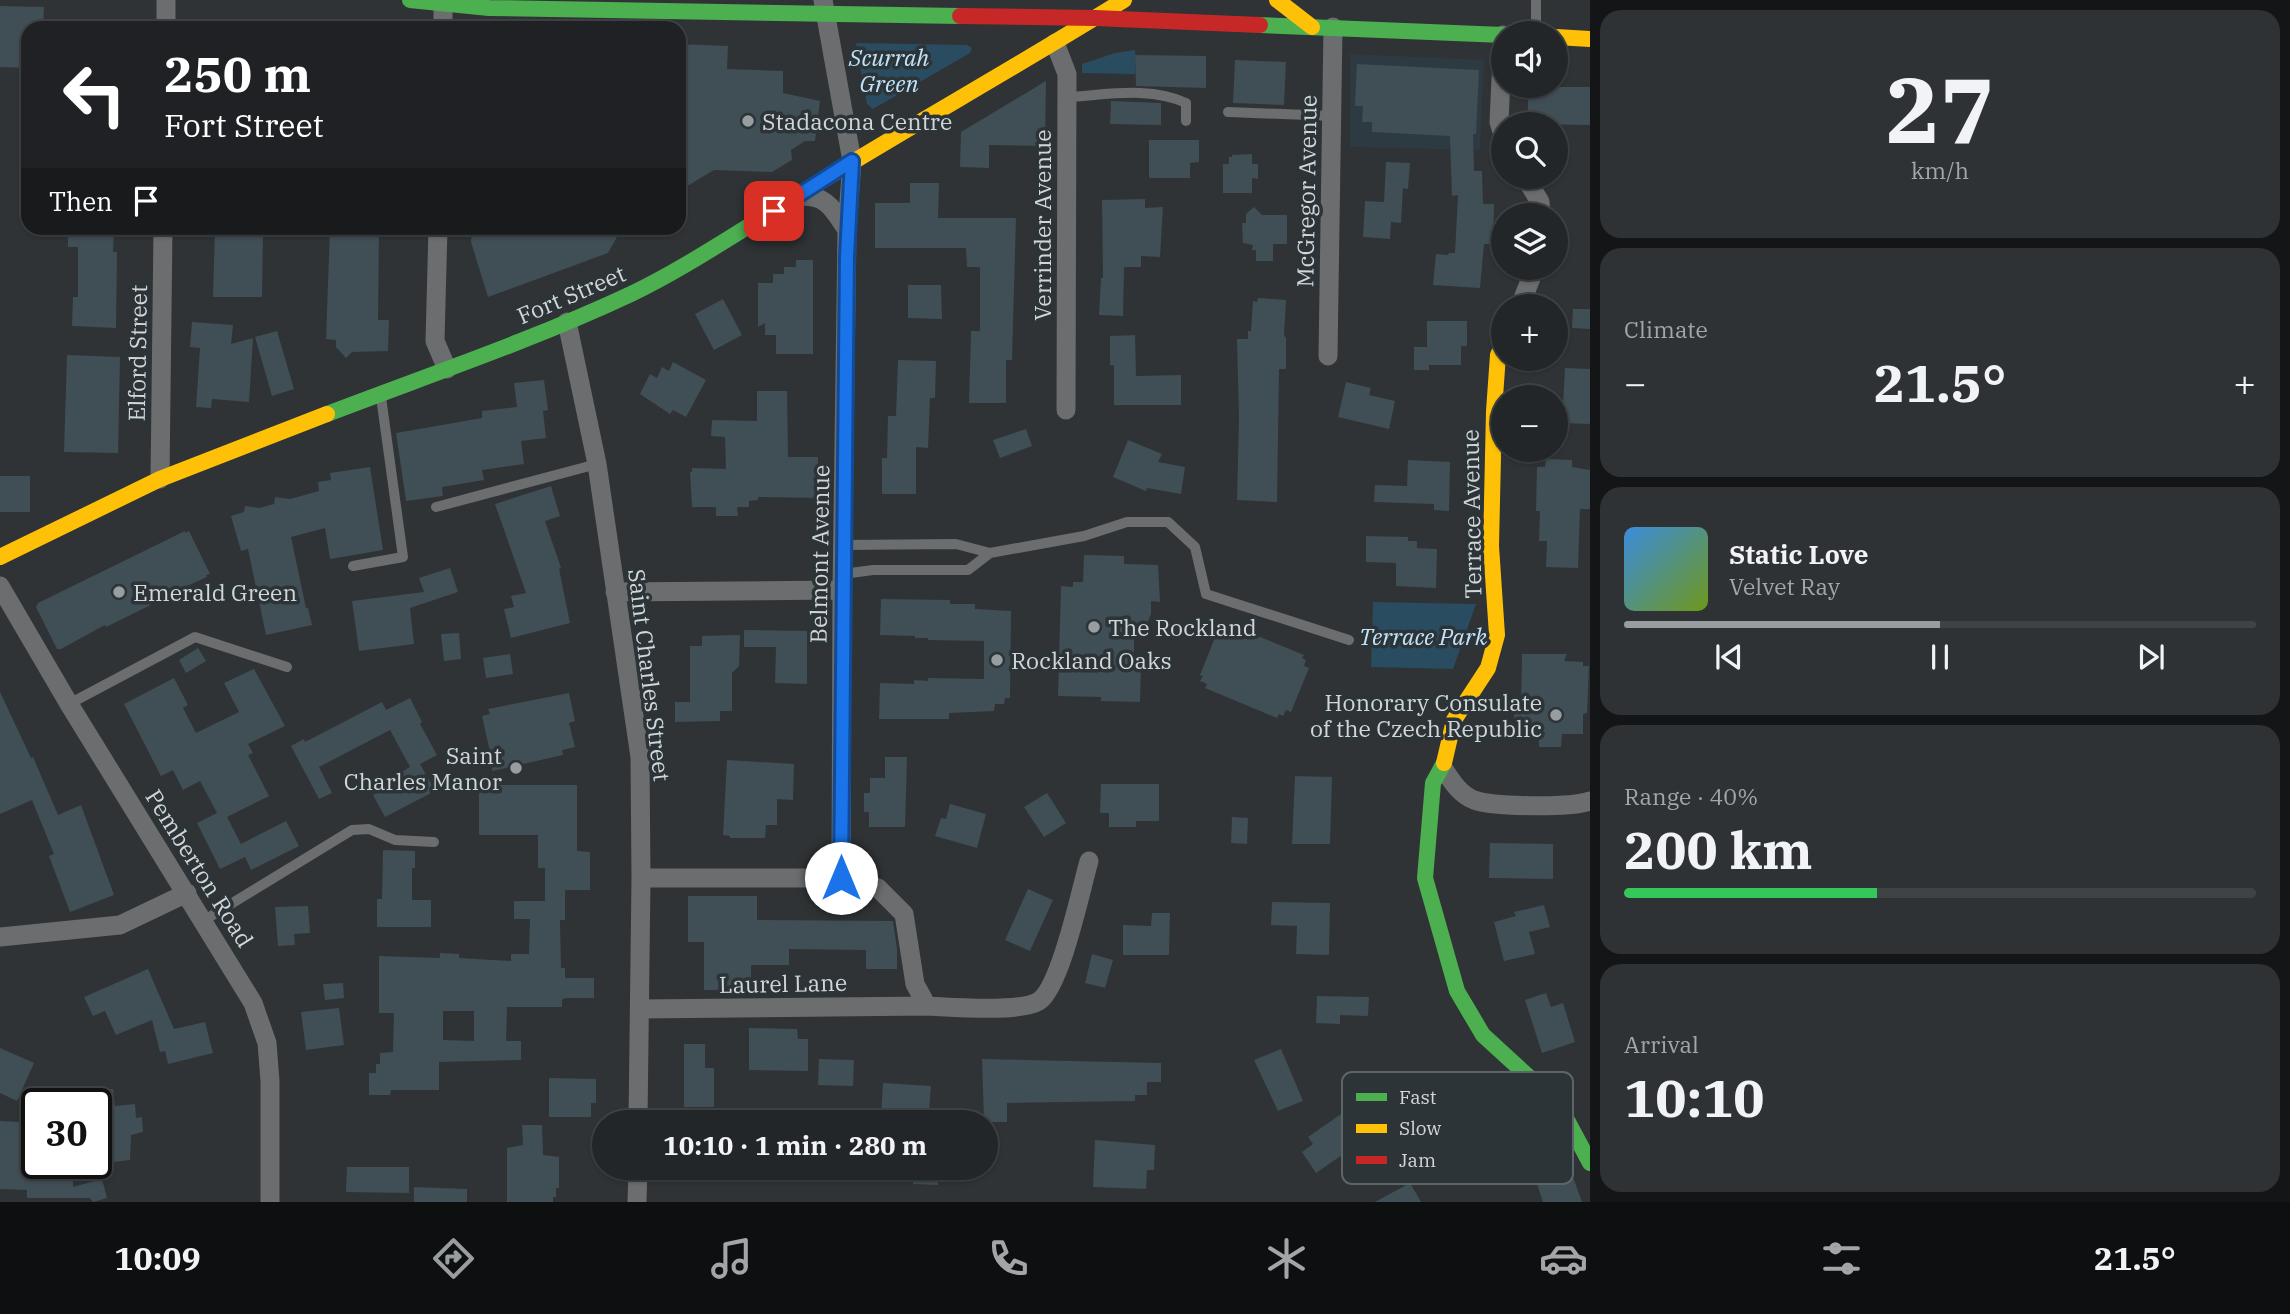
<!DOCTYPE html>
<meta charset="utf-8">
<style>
:root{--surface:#232628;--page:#2f3234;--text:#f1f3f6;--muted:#a3a5a8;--line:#404345;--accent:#989da0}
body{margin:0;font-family:"IBM Plex Serif",serif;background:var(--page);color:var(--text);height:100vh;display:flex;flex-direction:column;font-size:26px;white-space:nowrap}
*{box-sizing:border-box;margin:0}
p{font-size:23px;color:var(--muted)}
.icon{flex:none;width:38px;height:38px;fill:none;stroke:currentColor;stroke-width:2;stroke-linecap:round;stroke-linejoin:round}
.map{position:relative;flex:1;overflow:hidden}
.drawer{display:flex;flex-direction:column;gap:10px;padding:10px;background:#131516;width:700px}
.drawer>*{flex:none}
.top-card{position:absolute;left:21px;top:21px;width:665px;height:214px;border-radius:21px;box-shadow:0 2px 5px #0004,0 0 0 2px var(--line);background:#202124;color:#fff;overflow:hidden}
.controls{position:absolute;left:1491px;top:21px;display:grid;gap:14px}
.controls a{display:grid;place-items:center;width:77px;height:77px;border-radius:50%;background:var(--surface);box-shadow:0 2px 5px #0004,0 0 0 2px var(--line);font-size:35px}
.speed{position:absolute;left:21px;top:1088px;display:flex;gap:14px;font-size:35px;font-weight:700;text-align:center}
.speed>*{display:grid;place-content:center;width:91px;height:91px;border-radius:50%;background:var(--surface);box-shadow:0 2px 5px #0004,0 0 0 2px var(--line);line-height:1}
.speed .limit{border:4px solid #111;border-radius:10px;background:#fff;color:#111}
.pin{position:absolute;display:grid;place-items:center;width:60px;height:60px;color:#fff;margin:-30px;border-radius:14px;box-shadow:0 4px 10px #0006}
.me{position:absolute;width:77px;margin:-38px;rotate:0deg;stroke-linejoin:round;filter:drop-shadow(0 0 5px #0008)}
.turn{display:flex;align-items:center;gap:24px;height:147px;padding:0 28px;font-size:32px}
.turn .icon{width:91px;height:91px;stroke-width:2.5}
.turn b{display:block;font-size:49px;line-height:60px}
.then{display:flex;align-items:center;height:66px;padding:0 28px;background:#0003;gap:14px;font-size:26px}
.big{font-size:52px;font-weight:800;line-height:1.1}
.drawer .widget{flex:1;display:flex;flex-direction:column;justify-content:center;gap:10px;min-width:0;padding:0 24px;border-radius:21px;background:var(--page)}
.drawer .dial{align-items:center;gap:0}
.dial b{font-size:91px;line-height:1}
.song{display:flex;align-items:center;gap:21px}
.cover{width:84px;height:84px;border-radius:10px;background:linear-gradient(135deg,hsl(210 70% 55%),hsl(80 70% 35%))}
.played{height:7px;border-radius:4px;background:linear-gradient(90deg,var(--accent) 50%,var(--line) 50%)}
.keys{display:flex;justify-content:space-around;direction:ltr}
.heat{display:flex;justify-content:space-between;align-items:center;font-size:38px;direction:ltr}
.charge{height:10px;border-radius:5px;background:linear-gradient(90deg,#34c759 40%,var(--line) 0)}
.trip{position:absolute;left:592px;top:1110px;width:406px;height:70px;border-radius:35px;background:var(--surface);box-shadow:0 2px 5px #0004,0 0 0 2px var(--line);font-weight:800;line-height:70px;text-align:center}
.menu{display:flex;height:112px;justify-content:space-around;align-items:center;background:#0e0f10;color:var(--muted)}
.menu .icon{width:49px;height:49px}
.menu .on{color:var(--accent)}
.menu b{font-size:32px;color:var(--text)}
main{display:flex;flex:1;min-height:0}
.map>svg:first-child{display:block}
</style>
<main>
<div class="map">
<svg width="1590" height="1202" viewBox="0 0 1590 1202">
<rect width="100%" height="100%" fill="#2f3335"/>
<path fill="#2e3a41" d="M1350 54 1484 60 1480 150 1350 147Z"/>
<path fill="#294c60" d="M856 43 967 45 972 48 970 53 873 109 867 104Z
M1135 50V74L1082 73V64L1115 53Z
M1373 602 1476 604 1453 669 1371 667Z"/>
<path fill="#404e56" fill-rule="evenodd" d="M0 6 44 7 43 28H28V68L0 67Z
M679 44 728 46 727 69 783 71V93L820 101 815 141H805L791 150 792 160 772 172 714 170 679 191Z
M1135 55 1206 56V88L1136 86Z
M1235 60 1286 62 1284 105 1233 103Z
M1357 64 1479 70 1476 134H1473L1474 171H1482L1483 204H1494L1493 244H1484L1480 288 1433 285 1436 254 1448 255 1449 253H1455L1458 195 1452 196 1450 136 1372 132V122H1362L1363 106H1355Z
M1046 81 1045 146 989 145V168L960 167 961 132Z
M1553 87H1590V125L1528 124V90H1553Z
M1111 101 1161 103V125L1110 124Z
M1149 140H1199V162L1190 163V178H1149Z
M1252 154V164H1258V179L1252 178V193H1223V164H1229V157H1232V155Z
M1386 162 1410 163 1408 189 1403 188 1401 223 1391 222 1390 239 1363 237 1365 201 1384 202Z
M910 183H939L938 218H1016L1012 360H1006V403H969L971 331H980V267H967L966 248H875V203H910Z
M1145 199V208L1163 207 1160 257 1141 256V267H1124L1123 316 1099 315 1101 278H1103L1102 200Z
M1254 207 1262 215H1287V244H1273V261H1256V250H1252L1253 245 1243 243 1242 223H1246V214Z
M68 228H114L113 252H117L116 328 72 326 73 297H78V247H68Z
M215 228H263L262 297H213Z
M330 228H379L378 320H389L388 351 352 352 346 358 336 347V340L326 339Z
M475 228H622L608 253 488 297 471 242 472 231H475Z
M796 260H813V354H776V335H765V323L758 327V283H773V274H784V267H796Z
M908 285H941L942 319 908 318Z
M1258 298 1286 300 1284 335 1286 338V369H1279L1277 502 1237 500 1239 419 1237 339H1248V331H1251L1253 301 1257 302Z
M723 299 742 335 714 350 695 314Z
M1573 309H1590V329L1572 328Z
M1427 321H1467V346H1461V365H1429V370H1414V347H1427Z
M192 322 233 325 231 344 253 338 249 402 212 399 211 408 196 407 200 348 190 347Z
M277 331 294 389 272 396 255 337Z
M1135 335 1136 376 1181 375V405H1114V365H1110V336Z
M67 355 120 357 118 453 64 452Z
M898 360 936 361 935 398H930L928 448 916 447V494H882V458H887L888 416H896Z
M673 362 706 380 686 417 673 410 670 414 640 394 650 374 657 378 662 367 669 371Z
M1565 368 1590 369V424L1562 423Z
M544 380 548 410 543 411 546 438 521 441 524 464 482 470 484 480 442 487 443 496 406 501 396 433 482 418V411L517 407 514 383Z
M1346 382 1371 388 1369 395 1395 401 1389 429 1338 417Z
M757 391H787L788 457H818V498L758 497V500L749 501V507H737L738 516H716V507H692L690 472H692V468L726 469 725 437 711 436 712 420 757 421Z
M1026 429 1032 446 1000 458 993 440Z
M1128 440 1162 454 1158 462 1185 467 1181 494 1147 488 1146 491 1113 477Z
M1546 459 1572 460V467L1590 470V509H1580L1578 568 1546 567 1547 541H1539L1540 511H1536L1537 467H1545Z
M1408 460 1450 462 1449 511 1434 510V504L1374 502 1375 485 1407 486Z
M370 467 383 550 330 559 325 528 291 537 306 608H308L312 625 266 635 248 549 241 551 231 516 244 512 245 506 259 508 274 504 275 497 290 499 319 491 318 482 331 480 330 473Z
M0 476H30V512H0Z
M551 486 560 516 545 521 561 568 559 569 570 623 511 638 504 609 514 607 511 596 526 593 495 504Z
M185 531V533L189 531 210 574 206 575 207 577 160 598 161 600 106 627 105 625 61 649H57L36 607 38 603Z
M1366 536 1408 537V541H1417V548L1437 549 1436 588 1396 586V563L1366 562Z
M1084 555 1124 556V564L1158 565 1160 602 1151 601V614L1144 631 1134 635V663L1141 664 1140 702 1101 701V697L1058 696 1061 586 1073 587V582H1083Z
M450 568 458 592 410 608 414 644 359 651 352 601 424 592 419 578Z
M881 599 950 600V604H975V609L1011 611 1010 698H1005L1004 704H995L994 711 949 713V719H879L880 683 914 684V680L928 681V678L984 679V641L928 640V638H915V636L880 635Z
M1231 625 1304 655 1302 658 1306 660 1304 666 1309 668 1291 712 1286 710 1283 716 1279 714 1277 718 1205 688 1207 684 1200 681 1203 676 1200 675 1218 630 1221 631 1223 626 1230 629Z
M744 630 807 631V684L775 683 776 647H744Z
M459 633 461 659 444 661 441 634Z
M740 635 739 666 732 673V711H720V721L675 722V702H690V646H702V636Z
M198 648 206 661 186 673 179 660Z
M510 654 513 674 486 678 483 658Z
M1522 654H1567L1564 661 1583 662V666H1589L1587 713 1583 714V734H1562L1561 747H1539V734L1514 733V712H1521Z
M254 669 285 726 248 744 253 753 248 755 269 796 227 817 241 844 286 821 299 846 251 870 245 857 220 869 197 823 217 813 200 781 183 790 173 770 161 776 124 704 174 678 188 705 183 708 196 733 239 712 224 683Z
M0 692 31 758 33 757 58 815 81 805 114 895 70 912 49 856 54 854 32 800 0 814Z
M569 693 575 721 569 723 575 747 562 750 563 755 492 771V761L482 716 490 714 488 709Z
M410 698 422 722 420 724 437 755 420 764 435 791 385 817 373 795 398 782 395 776 410 767 390 730 319 767 332 793 319 799 291 746 304 739 305 742 382 702 386 710Z
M885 757H907L905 827H869V812H864V793H870V778H885Z
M727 760 794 764 793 800 777 799V825H766L765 838H730V836L723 835Z
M1295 776 1332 777 1330 844H1292Z
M1101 784H1159V821H1136V827H1109V813H1100Z
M479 785H577V851L590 852V890H565V920H560L561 968H565V978H594V998H565L562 1000V1007H507L506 1041H521V1060L439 1062V1090H391L390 1095H369V1073H376V1064H380V1053L393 1052 394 1013H379V956L440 958V953L459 954V958L511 961V954H529L530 919H514V901H545V868H538V835H479ZM443 1011H474V1041L443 1040Z
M1047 793 1066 823 1044 837 1024 807Z
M950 804 986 814 977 848 935 836 941 818 946 819Z
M1232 817 1248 818 1247 844 1231 843Z
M1490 843 1553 844V879L1489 878Z
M383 850 415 851V868H412V900H431V927H377V899H382Z
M1028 889 1053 900 1030 951 1005 940Z
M688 896H757V920L893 921 897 949V969H866V950L789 949V965H751V990H704V942H688Z
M1272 902 1330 903 1329 955 1296 954 1297 926 1271 925Z
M1544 905 1550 927 1529 932 1535 954 1504 961 1494 922 1516 916 1514 912Z
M308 906 310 933 294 934 295 945 278 946 275 907Z
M1152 913H1170L1169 955H1123V925L1151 926Z
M1092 954 1113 960 1105 988 1085 983Z
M148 969 174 1029 205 1022 213 1053 168 1064 165 1051 160 1052 152 1020 116 1035 105 1011 93 1016 84 997Z
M343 983 344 998 325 1000 323 984Z
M1546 993 1551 1007 1563 1003 1575 1042 1542 1053 1525 1000Z
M1317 996 1369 997 1368 1016 1340 1015V1024L1316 1023Z
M339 1008 344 1045 306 1050 301 1012Z
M749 1028 797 1029 798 1039H808V1071L749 1070Z
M684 1044H705V1068H714V1107H684Z
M0 1048 34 1063 17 1101 0 1093Z
M1281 1049 1303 1101 1278 1111 1254 1060Z
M819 1059 854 1060 853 1086 818 1085Z
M982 1059 1161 1063V1082H1147V1095H1135V1101L1007 1103V1122H984Z
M549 1078 596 1079V1103H591V1117H549Z
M883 1083 931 1086 929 1111 924 1110 923 1120 881 1117Z
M113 1089 115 1106 135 1104 136 1118 142 1117 143 1132 131 1135 130 1160 106 1163 105 1147 96 1148 95 1090Z
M1367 1096 1387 1124 1316 1173 1302 1152 1313 1144 1308 1137Z
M0 1121 37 1123V1164H59V1175L73 1174V1187L102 1179 107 1198 93 1202 90 1198H27V1190L0 1189Z
M522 1125H542L543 1155 559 1157V1188H556V1197H553V1202H507V1148L523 1145Z
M1095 1140 1155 1145 1154 1170H1147L1146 1189 1093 1187Z
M347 1167H409V1193L346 1192Z
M914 1167 939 1170 938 1185 913 1184Z
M1570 1169 1582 1202H1543L1536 1181Z
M1410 1183 1421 1202H1375Z
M414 1187 467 1189V1202H414Z"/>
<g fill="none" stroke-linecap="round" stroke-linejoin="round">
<path stroke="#6b6d6e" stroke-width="10" d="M1536 0V33
M1067 97C1106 95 1150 86 1186 103V121
M1228 112 1332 116
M436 507 597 464
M990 553 1084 536 1127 522H1168L1195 547 1206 594 1349 640
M353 566 403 557 381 397
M843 574 873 570H968L990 553 956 544 843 545
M69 704 195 637 287 667
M203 921 352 830 369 829 395 840 434 842"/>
<path stroke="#6b6d6e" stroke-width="19" d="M823 0 852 161 847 230 842 590 841 878
M166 28V0
M443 28V4
M1503 35 1499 122 1503 135
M1055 43 1067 74 1066 410
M1525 177 1540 202 1541 215
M795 197C825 193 832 207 847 230
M438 228 435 341 447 369
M1520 306 1535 268
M567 322 597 464 640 757 641 878 638 1122
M1328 356 1333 27
M160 479 163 228
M0 586 69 704 253 1003 267 1043 270 1081V1202
M615 592 842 590
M1443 768C1451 780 1459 794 1474 800 1493 807 1571 808 1590 801
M641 878H841L878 888 904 914 915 984 927 1006C952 1007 1020 1013 1039 1001 1061 986 1081 889 1089 861
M0 937 120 925 187 893
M640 1009 927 1006
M637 1202 638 1167"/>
<path stroke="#4caf50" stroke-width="16" d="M410 0 489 8 960 16
M1260 25 1503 35
M327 414C429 375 533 340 631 294 677 272 721 243 765 216
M1444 763 1433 783 1425 878 1457 991 1483 1035 1543 1090 1567 1120 1590 1163"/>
<path stroke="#ffc107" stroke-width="16" d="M1277 0 1312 27
M1556 37 1590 39
M765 216C883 141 1005 74 1124 0
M0 557 160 479 327 414
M1444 763 1454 720 1488 668 1497 635 1491 546 1494 411 1498 355 1503 344"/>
<path stroke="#c62828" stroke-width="16" d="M960 16 1095 18 1260 25"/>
</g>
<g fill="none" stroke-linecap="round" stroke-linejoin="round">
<defs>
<path id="route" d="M774 211 852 161 847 256 841 878"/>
</defs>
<use href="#route" stroke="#114b97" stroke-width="18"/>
<use href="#route" stroke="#1a73e8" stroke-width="12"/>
</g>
<g fill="#989da0" stroke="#2c3438" stroke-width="2.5">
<circle cx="748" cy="121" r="7"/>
<circle cx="119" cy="592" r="7"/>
<circle cx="1094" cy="627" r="7"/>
<circle cx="997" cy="660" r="7"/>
<circle cx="1556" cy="715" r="7"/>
<circle cx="516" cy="768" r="7"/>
</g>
<g text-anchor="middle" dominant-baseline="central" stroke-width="7" stroke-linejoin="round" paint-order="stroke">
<g font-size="23" font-style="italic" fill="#c2e4fa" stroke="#2c3438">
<text x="889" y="57">Scurrah<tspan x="889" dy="26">Green</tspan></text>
<text x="1423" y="636">Terrace Park</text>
</g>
<g font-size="23" fill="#d1d6d9" stroke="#2c3438" text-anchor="start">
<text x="762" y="121">Stadacona Centre</text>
<text x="133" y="592">Emerald Green</text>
<text x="1108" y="627">The Rockland</text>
<text x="1011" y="660">Rockland Oaks</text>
<text x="1542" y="702" text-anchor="end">Honorary Consulate<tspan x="1542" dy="26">of the Czech Republic</tspan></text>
<text x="502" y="755" text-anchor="end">Saint<tspan x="502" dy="26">Charles Manor</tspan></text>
</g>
<g font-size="23" fill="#d1d6d9" stroke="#2c3438">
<text transform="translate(1306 191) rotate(-89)">McGregor Avenue</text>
<text transform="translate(1042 225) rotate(-90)">Verrinder Avenue</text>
<text transform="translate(571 294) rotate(-23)">Fort Street</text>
<text transform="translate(137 353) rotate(-89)">Elford Street</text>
<text transform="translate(1471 514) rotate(-91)">Terrace Avenue</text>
<text transform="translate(819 554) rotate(-89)">Belmont Avenue</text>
<text transform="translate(650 675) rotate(83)">Saint Charles Street</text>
<text transform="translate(200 868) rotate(58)">Pemberton Road</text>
<text transform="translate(783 983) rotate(-1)">Laurel Lane</text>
</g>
</g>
<rect x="1342" y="1072" width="231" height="112" rx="10" fill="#2c3438" stroke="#5e6568" stroke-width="2"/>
<rect x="1356" y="1093" width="31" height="8" fill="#4caf50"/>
<rect x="1356" y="1124" width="31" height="9" fill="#ffc107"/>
<rect x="1356" y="1156" width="31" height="8" fill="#c62828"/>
<g font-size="19" fill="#d1d6d9">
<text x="1399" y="1104">Fast</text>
<text x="1399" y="1135">Slow</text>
<text x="1399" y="1167">Jam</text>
</g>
</svg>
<div class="controls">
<a><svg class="icon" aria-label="sound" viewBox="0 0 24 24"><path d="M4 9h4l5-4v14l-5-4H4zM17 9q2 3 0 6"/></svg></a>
<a><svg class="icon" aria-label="search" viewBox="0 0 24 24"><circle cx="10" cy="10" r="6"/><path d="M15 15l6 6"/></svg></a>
<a><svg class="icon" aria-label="layers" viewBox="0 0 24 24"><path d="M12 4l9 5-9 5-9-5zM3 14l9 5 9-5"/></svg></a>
<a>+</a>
<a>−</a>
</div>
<div class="speed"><div class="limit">30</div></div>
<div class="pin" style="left:774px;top:211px;background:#d93025"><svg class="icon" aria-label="arrive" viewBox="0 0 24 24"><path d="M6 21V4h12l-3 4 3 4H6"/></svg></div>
<svg class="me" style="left:841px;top:878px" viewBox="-20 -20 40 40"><circle r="19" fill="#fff"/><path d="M0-13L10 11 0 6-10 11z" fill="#1a73e8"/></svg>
<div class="trip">10:10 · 1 min · 280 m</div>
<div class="top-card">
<div class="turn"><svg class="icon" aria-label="left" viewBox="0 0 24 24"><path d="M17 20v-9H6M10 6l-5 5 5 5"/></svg><div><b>250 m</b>Fort Street</div></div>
<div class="then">Then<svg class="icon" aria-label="arrive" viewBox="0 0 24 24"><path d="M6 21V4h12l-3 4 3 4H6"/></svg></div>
</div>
</div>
<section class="drawer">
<div class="widget dial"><b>27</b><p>km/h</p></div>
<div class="widget"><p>Climate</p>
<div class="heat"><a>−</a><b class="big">21.5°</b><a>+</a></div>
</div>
<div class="widget">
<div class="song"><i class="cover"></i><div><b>Static Love</b><p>Velvet Ray</p></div></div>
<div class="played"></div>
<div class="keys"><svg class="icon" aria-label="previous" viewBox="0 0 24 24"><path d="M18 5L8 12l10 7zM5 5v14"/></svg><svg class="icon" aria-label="pause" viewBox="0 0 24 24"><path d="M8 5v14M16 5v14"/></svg><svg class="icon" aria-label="next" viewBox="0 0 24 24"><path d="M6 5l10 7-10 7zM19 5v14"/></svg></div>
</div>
<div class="widget"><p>Range · 40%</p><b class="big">200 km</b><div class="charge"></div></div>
<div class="widget"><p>Arrival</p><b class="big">10:10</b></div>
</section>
</main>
<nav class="menu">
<b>10:09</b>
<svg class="icon on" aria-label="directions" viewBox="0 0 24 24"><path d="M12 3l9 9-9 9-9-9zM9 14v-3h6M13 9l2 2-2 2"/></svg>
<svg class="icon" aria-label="music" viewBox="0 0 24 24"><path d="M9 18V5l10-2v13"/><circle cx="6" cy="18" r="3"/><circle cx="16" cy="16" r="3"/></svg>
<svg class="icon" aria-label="phone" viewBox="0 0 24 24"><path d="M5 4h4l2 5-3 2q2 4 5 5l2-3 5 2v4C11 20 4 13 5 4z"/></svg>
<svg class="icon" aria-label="climate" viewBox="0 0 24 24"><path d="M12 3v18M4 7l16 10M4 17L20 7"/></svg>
<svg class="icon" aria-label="car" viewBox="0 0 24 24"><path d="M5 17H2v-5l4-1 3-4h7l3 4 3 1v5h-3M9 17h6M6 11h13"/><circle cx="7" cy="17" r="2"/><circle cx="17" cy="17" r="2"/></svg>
<svg class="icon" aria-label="filters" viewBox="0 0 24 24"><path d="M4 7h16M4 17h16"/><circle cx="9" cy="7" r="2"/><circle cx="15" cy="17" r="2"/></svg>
<b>21.5°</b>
</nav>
